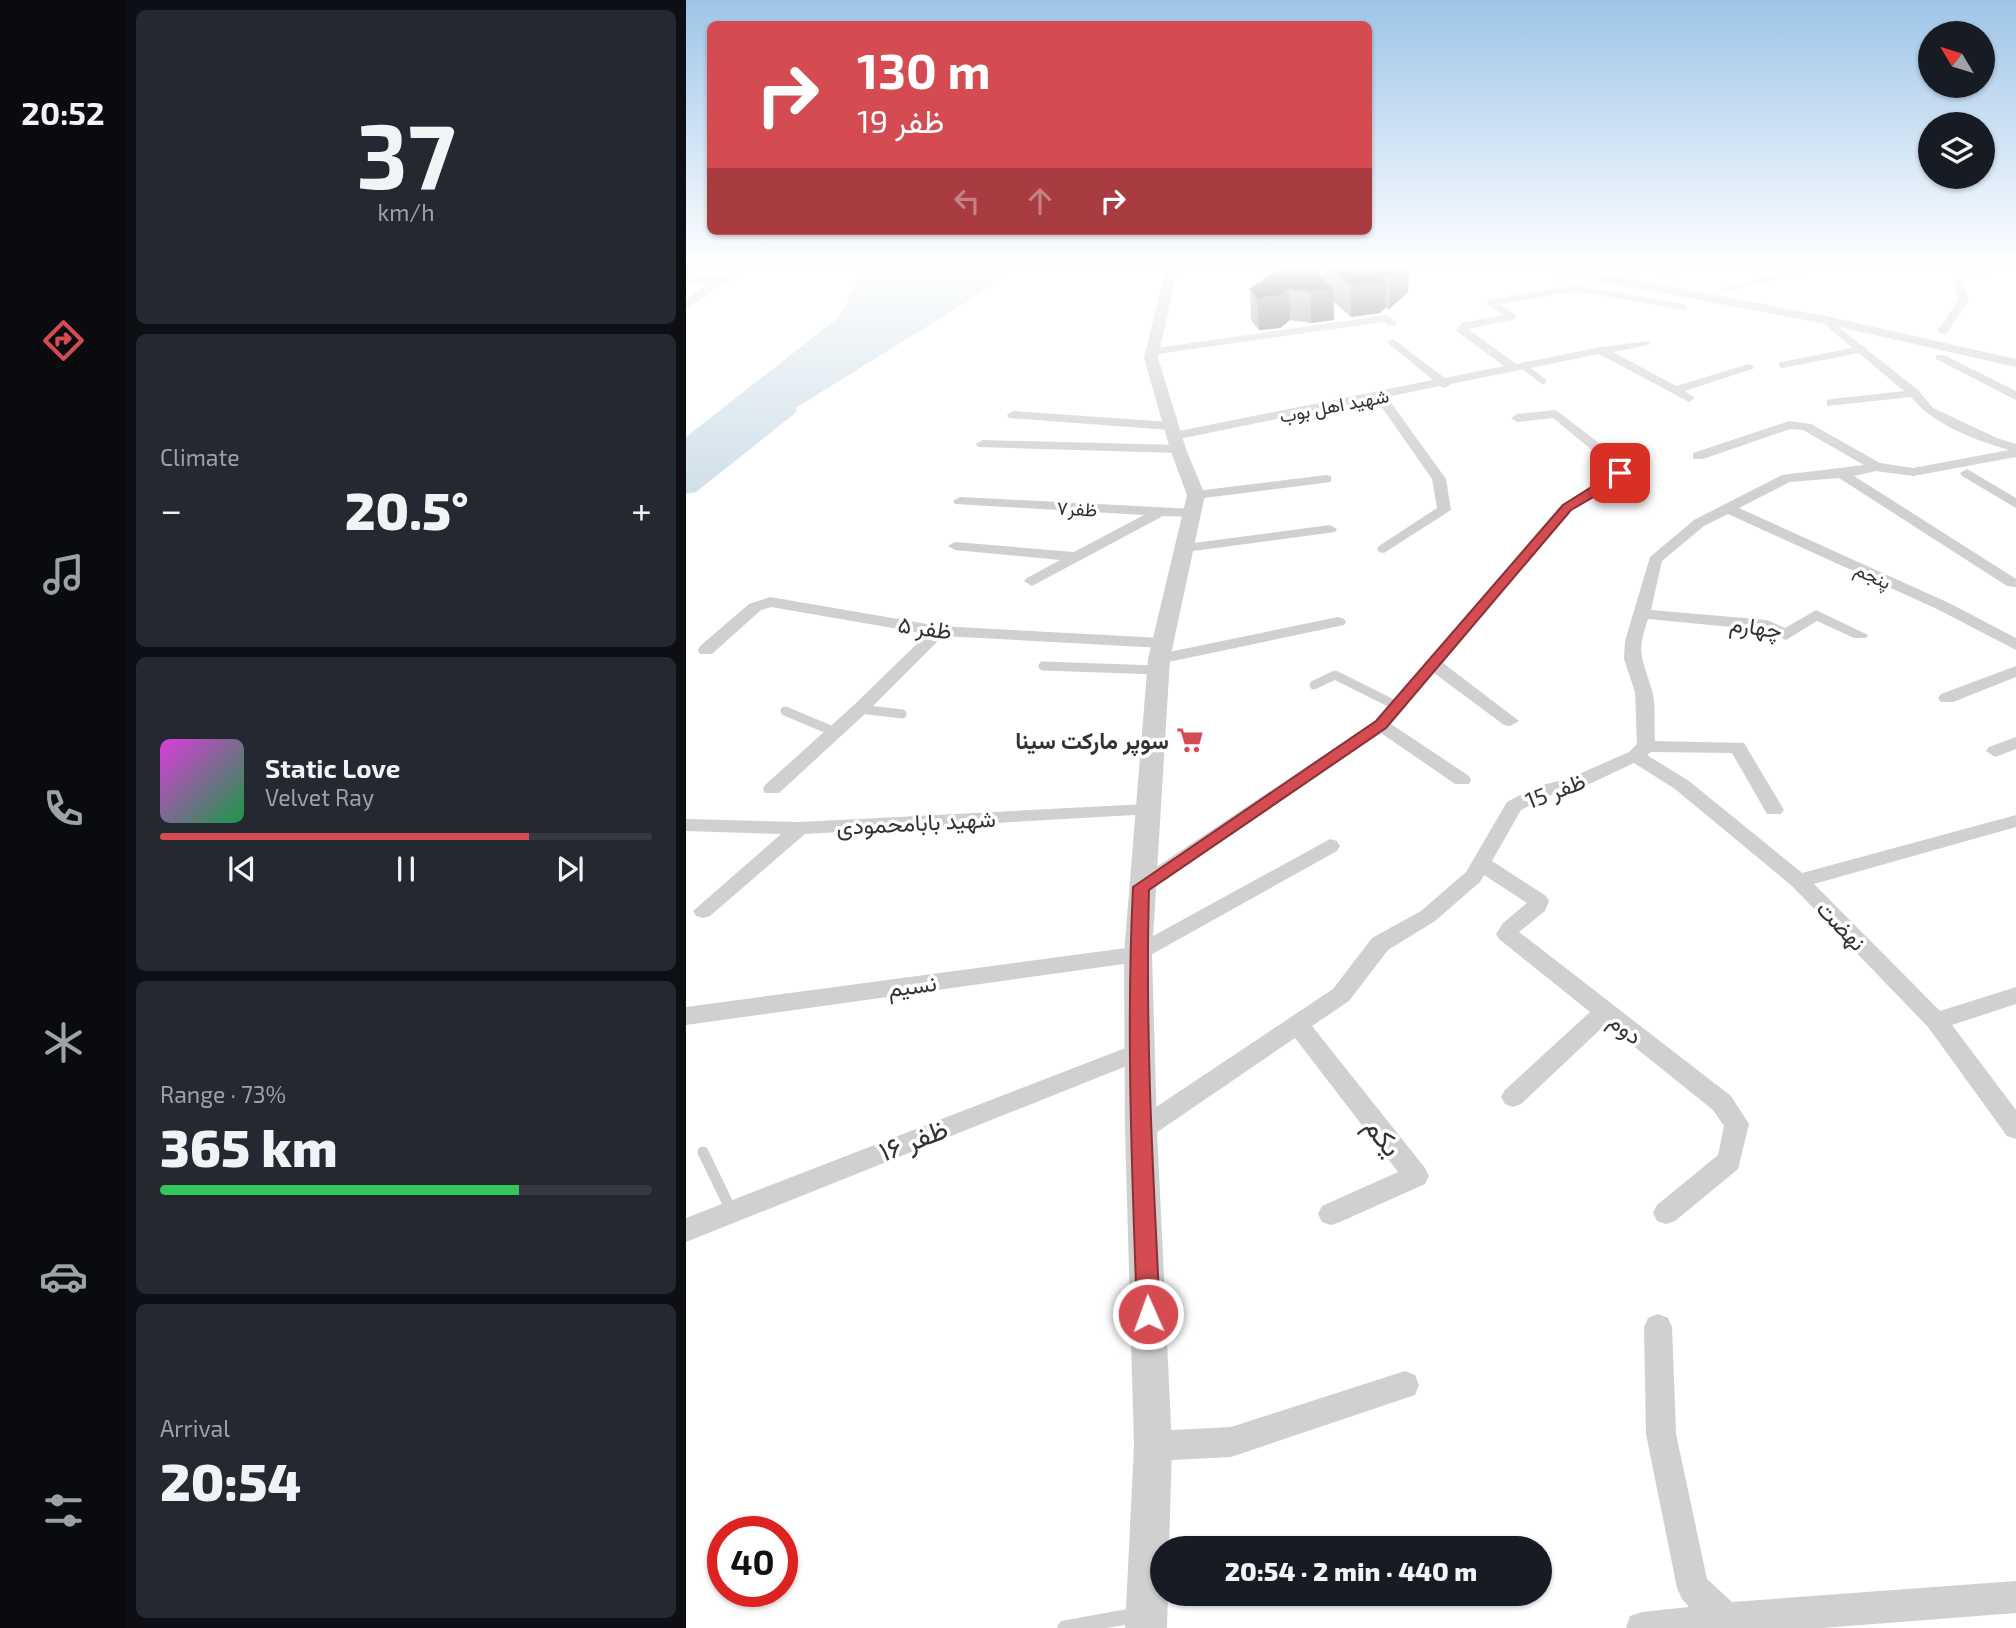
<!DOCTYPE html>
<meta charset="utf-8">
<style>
:root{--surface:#171b24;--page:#242831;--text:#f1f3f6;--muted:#9ea1a6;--line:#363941;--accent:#d44b51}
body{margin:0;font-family:"Exo 2",Vazirmatn,sans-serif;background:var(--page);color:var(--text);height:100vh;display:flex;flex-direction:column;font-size:26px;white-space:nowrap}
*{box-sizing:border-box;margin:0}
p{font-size:23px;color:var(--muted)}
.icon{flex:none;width:38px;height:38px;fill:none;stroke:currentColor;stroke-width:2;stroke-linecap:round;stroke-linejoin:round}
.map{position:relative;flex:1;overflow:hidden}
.sheet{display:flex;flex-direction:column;gap:10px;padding:10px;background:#0d0f14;width:560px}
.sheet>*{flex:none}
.top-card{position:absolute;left:21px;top:21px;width:665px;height:214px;border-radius:10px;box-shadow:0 2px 5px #0004;background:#d44b51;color:#fff;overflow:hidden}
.needle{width:46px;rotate:308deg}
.buttons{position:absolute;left:1232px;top:21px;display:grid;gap:14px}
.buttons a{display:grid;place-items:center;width:77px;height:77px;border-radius:50%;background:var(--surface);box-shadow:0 2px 5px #0004;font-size:35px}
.speed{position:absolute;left:21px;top:1516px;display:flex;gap:14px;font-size:35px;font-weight:700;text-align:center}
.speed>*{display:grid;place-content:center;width:91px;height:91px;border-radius:50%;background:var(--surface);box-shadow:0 2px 5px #0004;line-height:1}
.speed .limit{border:10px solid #d22;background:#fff;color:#111}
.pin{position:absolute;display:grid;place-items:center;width:60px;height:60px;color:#fff;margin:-30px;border-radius:14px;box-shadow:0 4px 10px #0006}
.me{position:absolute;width:77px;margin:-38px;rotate:358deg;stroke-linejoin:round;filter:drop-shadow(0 0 5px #0008)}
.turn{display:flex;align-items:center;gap:24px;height:147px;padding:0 35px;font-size:32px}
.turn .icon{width:91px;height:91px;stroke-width:2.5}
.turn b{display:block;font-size:49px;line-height:60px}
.lanes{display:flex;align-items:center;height:66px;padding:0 35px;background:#0003;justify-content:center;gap:35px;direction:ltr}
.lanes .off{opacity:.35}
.big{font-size:52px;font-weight:800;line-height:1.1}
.sheet .tile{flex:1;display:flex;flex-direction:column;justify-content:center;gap:10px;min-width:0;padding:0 24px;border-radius:10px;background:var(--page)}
.sheet .dial{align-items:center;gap:0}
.dial b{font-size:91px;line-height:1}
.song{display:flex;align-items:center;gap:21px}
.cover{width:84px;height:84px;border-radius:10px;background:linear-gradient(135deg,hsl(300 70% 55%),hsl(140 70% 35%))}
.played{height:7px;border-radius:4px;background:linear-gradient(90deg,var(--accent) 75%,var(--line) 75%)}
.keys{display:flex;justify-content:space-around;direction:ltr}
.heat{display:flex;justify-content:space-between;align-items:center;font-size:38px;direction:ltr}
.charge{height:10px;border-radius:5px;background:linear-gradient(90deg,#34c759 73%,var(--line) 0)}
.trip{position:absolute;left:464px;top:1536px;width:402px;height:70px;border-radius:35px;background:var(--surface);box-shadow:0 2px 5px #0004;font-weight:800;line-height:70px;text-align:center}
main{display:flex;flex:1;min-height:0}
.dock{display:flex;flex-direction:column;width:126px;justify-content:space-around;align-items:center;background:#090b0e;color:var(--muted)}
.dock .icon{width:49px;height:49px}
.dock .selected{color:var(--accent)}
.dock b{font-size:32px;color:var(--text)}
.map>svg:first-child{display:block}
</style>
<main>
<nav class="dock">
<b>20:52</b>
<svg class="icon selected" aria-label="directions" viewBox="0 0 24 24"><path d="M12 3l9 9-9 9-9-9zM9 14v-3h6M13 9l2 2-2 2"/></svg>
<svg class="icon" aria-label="music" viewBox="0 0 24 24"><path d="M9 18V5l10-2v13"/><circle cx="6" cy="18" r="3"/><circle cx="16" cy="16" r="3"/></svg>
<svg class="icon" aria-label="phone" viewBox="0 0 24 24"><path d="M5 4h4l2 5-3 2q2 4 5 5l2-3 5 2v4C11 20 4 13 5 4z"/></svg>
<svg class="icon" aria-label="climate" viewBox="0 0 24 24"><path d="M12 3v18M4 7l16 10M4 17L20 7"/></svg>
<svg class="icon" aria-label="car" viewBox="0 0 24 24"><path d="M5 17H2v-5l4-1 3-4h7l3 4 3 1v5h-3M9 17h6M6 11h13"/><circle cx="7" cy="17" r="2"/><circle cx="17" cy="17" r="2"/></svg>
<svg class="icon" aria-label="filters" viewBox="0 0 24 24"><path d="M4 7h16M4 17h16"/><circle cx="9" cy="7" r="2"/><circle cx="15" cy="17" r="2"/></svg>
</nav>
<section class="sheet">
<div class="tile dial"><b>37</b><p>km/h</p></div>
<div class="tile"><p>Climate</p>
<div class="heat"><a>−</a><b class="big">20.5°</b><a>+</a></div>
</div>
<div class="tile">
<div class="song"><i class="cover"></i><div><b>Static Love</b><p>Velvet Ray</p></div></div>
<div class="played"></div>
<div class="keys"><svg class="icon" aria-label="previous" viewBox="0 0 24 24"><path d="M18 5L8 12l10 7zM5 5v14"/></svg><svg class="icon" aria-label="pause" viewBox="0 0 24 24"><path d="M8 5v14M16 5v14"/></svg><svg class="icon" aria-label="next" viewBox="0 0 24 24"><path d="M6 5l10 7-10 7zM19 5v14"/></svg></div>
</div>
<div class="tile"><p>Range · 73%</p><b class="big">365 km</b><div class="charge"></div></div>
<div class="tile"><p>Arrival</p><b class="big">20:54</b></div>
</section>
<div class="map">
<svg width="1330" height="1628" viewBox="0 0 1330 1628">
<rect width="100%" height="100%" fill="#fff"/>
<path fill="#cfdfe9" d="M178 267H319L308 285 0 476V437L153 317Z"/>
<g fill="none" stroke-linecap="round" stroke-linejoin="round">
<path fill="#cfdfe9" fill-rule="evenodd" d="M98 402 107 405 111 410 107 415 10 492 0 494V473L89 405Z"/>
<path stroke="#d0d0d0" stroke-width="6" d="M1096 365 1177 349
M837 366 857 381"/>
<path stroke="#d0d0d0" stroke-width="9" d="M357 666 471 670
M628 685 649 675 711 706
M174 709 216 714
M99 711 149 732"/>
<path stroke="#d0d0d0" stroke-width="11" d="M17 1152 45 1210"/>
<path stroke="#d0d0d0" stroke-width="15" d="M379 1628 451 1615"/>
<path fill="#d0d0d0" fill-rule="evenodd" d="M0 267H6L0 271Z
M984 267H995L983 278H975V274Z
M1122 267H1141L1041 291 1036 288Z
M1263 267H1330V271L1287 273 1277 284 1283 299 1261 333 1257 334 1251 331 1273 299 1267 284 1277 272Z
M39 277 44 280 43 282 0 285V279Z
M890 285 997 304 1002 307 997 310 890 291 814 304 830 315V319L782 329 830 364 915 347 963 341V345L927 352 990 386 1063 364 1069 368 999 391 1009 398 1003 402 913 354 765 384 759 388 754 386 701 397 760 479 765 510 698 553 693 552 691 549 693 546 751 508 746 479 690 399 488 440 482 436 488 432 747 380 703 344 701 342 707 339 759 378 818 366 772 332 770 330 776 323 817 315 801 304V300Z
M701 315 710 321V325H702L698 322 464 355 458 352 464 349Z
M1140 317 1232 390 1247 408 1311 438 1330 444V457L1227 476 1190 471 1168 476 1330 579V587L1321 586 1153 478 1104 482 1053 508 1263 603 1330 638V650L1251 609 1042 514 1018 526 976 561 965 610 1081 620 1099 628 1130 610 1182 635 1180 638H1168L1131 621 1100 640 1077 630 962 619C950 655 956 656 966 690 970 705 968 724 969 741L1058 743 1098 810 1095 814H1081L1046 753 965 752 961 755 1003 781 1116 873 1330 815V827L1128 884 1254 1011 1330 987V1004L1266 1025 1330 1110V1139L1321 1136 1242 1027 1106 886 989 789 948 763 897 787 862 796 835 810 806 861 860 896 863 901 859 911 833 932 1045 1096 1063 1124 1052 1169 989 1221 980 1224 971 1221 967 1213 971 1205 1032 1155 1038 1126 1027 1110 920 1024 835 1104 827 1107 819 1104 815 1097 819 1090 904 1012 813 939 810 934 817 923 841 903 798 875 794 882 749 921 702 950 663 1001 626 1026 739 1168 743 1176 739 1184 654 1222 645 1225 636 1222 632 1214 636 1206 712 1172 609 1038 464 1137 455 1140 446 1137 443 1130 446 1123 647 989 686 938 735 911 780 872 821 802 849 787 884 778 943 752 951 744 949 692 938 659 939 641 964 557 1008 520 1096 475 1178 465 1117 430 1104 429 1017 459H1007V453L1103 421 1125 424 1194 463 1227 468 1323 450C1289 440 1248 425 1225 397L1141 406V400L1145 399 1218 391 1136 322 1134 320Z
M1250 355H1258L1330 391V400L1250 359Z
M870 410 935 460 941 473 936 481 886 510 757 663 833 721 824 726 818 725 748 673 705 724 783 776 785 780 783 784H769L695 733 462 892H448L445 887 448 882 689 721 876 504 926 475 924 465 867 418 831 422 825 418 831 414Z
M327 411 484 422 490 426 484 430 323 418 321 415Z
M297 440 492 445 499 449 492 453 292 447 290 444Z
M1281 469 1330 498V508L1276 476 1274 473Z
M640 475 645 476V482L510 499 503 495 510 491Z
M274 497 508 509 515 513 508 517 477 516 346 586 338 581 341 578 374 560 269 550 262 546 269 542 388 552 458 515 269 504 267 501Z
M644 525 651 529 649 532 500 552 493 548 500 544Z
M84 597 253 626 476 638 484 643 476 648 257 636 180 713 93 793H79L77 789 79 785 168 705 241 634 85 607 75 610 26 654H14L12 650 14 646 63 604Z
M652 617 658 619 660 622 658 625 473 664 465 659 473 654Z
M1330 666V677L1267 702H1255L1252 698 1255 694Z
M1330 737V749L1309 757 1300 751 1303 747Z
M459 804 466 806 469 810 466 814 119 834 24 916 17 918 10 916 7 911 95 834 0 831V819L114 822Z
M644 839 651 841 654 846 651 851 452 962 0 1025V1007L447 947Z
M455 1042 463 1045 467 1051 463 1057 0 1242V1218Z
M972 1314 982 1318 986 1327 990 1434 1021 1579 1046 1602 1330 1581V1613L1136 1628H940L944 1616 956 1612 1003 1607 996 1599 991 1588 960 1434 958 1327 962 1318Z
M719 1371 729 1375 733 1385 729 1395 545 1457 467 1461 456 1457 452 1446 456 1435 467 1431 545 1427Z"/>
<path fill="#d0d0d0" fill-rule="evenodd" d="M46 267H61L0 309V299Z
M480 267H492L472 358 500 449 519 495 484 659 466 954 471 1130 486 1446 483 1549H476V1594H482L481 1628H439L448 1446 439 1130 438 954 462 659 501 495 484 449 458 358Z
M854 267H881L1140 316 1330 359V367L1140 324 860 271Z"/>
</g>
<path fill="#8c8c8c" d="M630 267V272L636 277V267H723L722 292 703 309 699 308 694 313 665 317 648 302V320L625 323 604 320 594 328 573 330 565 320 564 289Z"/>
<path fill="#5f5f5f" d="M627 267H630L631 291 647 289 648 320 625 323 624 292Z
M717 267H723L722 292 703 309 704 278Z
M700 278 699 308 694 313 665 317V286Z
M603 289 604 320 594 328 573 330 571 299Z"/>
<path fill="#1a1a1a" stroke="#5f5f5f" stroke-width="2" d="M596 267H627L647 289 624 292 603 289 593 296 571 299 564 289Z
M642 267H717L704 278H700L694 283 665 286Z"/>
<linearGradient id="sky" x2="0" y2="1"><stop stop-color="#9ec5e8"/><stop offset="0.54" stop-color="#fff"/><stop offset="1" stop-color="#fff" stop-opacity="0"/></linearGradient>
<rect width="1330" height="495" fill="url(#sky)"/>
<path fill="#d44b51" stroke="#8a3135" stroke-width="2" d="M934 469 940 473 935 481 885 510 700 728 463 890C459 1031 467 1173 474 1314L470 1322 462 1325 454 1322 451 1314C446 1172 440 1029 447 887L690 721 877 505Z"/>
<defs>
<symbol id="supermarket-bare" viewBox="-9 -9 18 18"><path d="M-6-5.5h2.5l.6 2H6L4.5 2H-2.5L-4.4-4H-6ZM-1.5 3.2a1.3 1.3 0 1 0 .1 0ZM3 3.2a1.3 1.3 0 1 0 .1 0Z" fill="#d44b51" stroke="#fff" stroke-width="2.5" paint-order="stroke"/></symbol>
</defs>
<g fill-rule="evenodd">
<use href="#supermarket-bare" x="485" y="721" width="38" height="38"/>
</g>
<g text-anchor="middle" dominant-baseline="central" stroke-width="7" stroke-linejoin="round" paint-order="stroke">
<g font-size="19" fill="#333" stroke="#fff">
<text transform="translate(648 405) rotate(-11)">شهید اهل بوب</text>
<text transform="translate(391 508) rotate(3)">ظفر۷</text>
<text transform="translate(1187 575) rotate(25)">پنجم</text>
</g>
<g font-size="23" fill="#333" stroke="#fff">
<text transform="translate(1070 626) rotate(8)">چهارم</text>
<text transform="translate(239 627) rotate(8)">ظفر ۵</text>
<text transform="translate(869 790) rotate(-21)">ظفر 15</text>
<text transform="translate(230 822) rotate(-3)">شهید بابامحمودی</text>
<text transform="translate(1156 925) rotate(46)">نهضت</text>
<text transform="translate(226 985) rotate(-8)">نسیم</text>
<text transform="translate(940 1028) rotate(38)">دوم</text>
</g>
<g font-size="23" font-weight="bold" fill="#333" stroke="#fff" text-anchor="end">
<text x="483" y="740">سوپر مارکت سینا</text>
</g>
<g font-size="28" fill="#333" stroke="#fff">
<text transform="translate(698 1136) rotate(52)">یکم</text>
<text transform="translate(227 1139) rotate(-21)">ظفر ۱۶</text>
</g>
</g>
</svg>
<div class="buttons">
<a><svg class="needle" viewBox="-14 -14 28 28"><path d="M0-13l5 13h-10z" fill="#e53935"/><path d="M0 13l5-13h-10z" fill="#9ea1a6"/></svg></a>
<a><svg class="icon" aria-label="layers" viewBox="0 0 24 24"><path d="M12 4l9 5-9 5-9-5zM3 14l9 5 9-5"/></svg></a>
</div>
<div class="speed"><div class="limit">40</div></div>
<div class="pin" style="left:934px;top:473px;background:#d93025"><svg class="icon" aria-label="arrive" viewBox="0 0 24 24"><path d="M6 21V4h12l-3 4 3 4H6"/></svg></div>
<svg class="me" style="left:462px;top:1314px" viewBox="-20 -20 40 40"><circle r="17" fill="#d44b51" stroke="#fff" stroke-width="3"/><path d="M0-11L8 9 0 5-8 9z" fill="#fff"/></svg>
<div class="trip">20:54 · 2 min · 440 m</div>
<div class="top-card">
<div class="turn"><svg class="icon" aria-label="right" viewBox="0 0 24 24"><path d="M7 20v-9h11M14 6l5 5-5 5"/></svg><div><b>130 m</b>ظفر 19</div></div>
<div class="lanes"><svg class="icon off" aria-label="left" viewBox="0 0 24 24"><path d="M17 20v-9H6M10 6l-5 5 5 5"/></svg><svg class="icon off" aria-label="ahead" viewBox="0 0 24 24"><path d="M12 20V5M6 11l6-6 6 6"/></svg><svg class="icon" aria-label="right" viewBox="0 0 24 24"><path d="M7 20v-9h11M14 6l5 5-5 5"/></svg></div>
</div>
</div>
</main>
